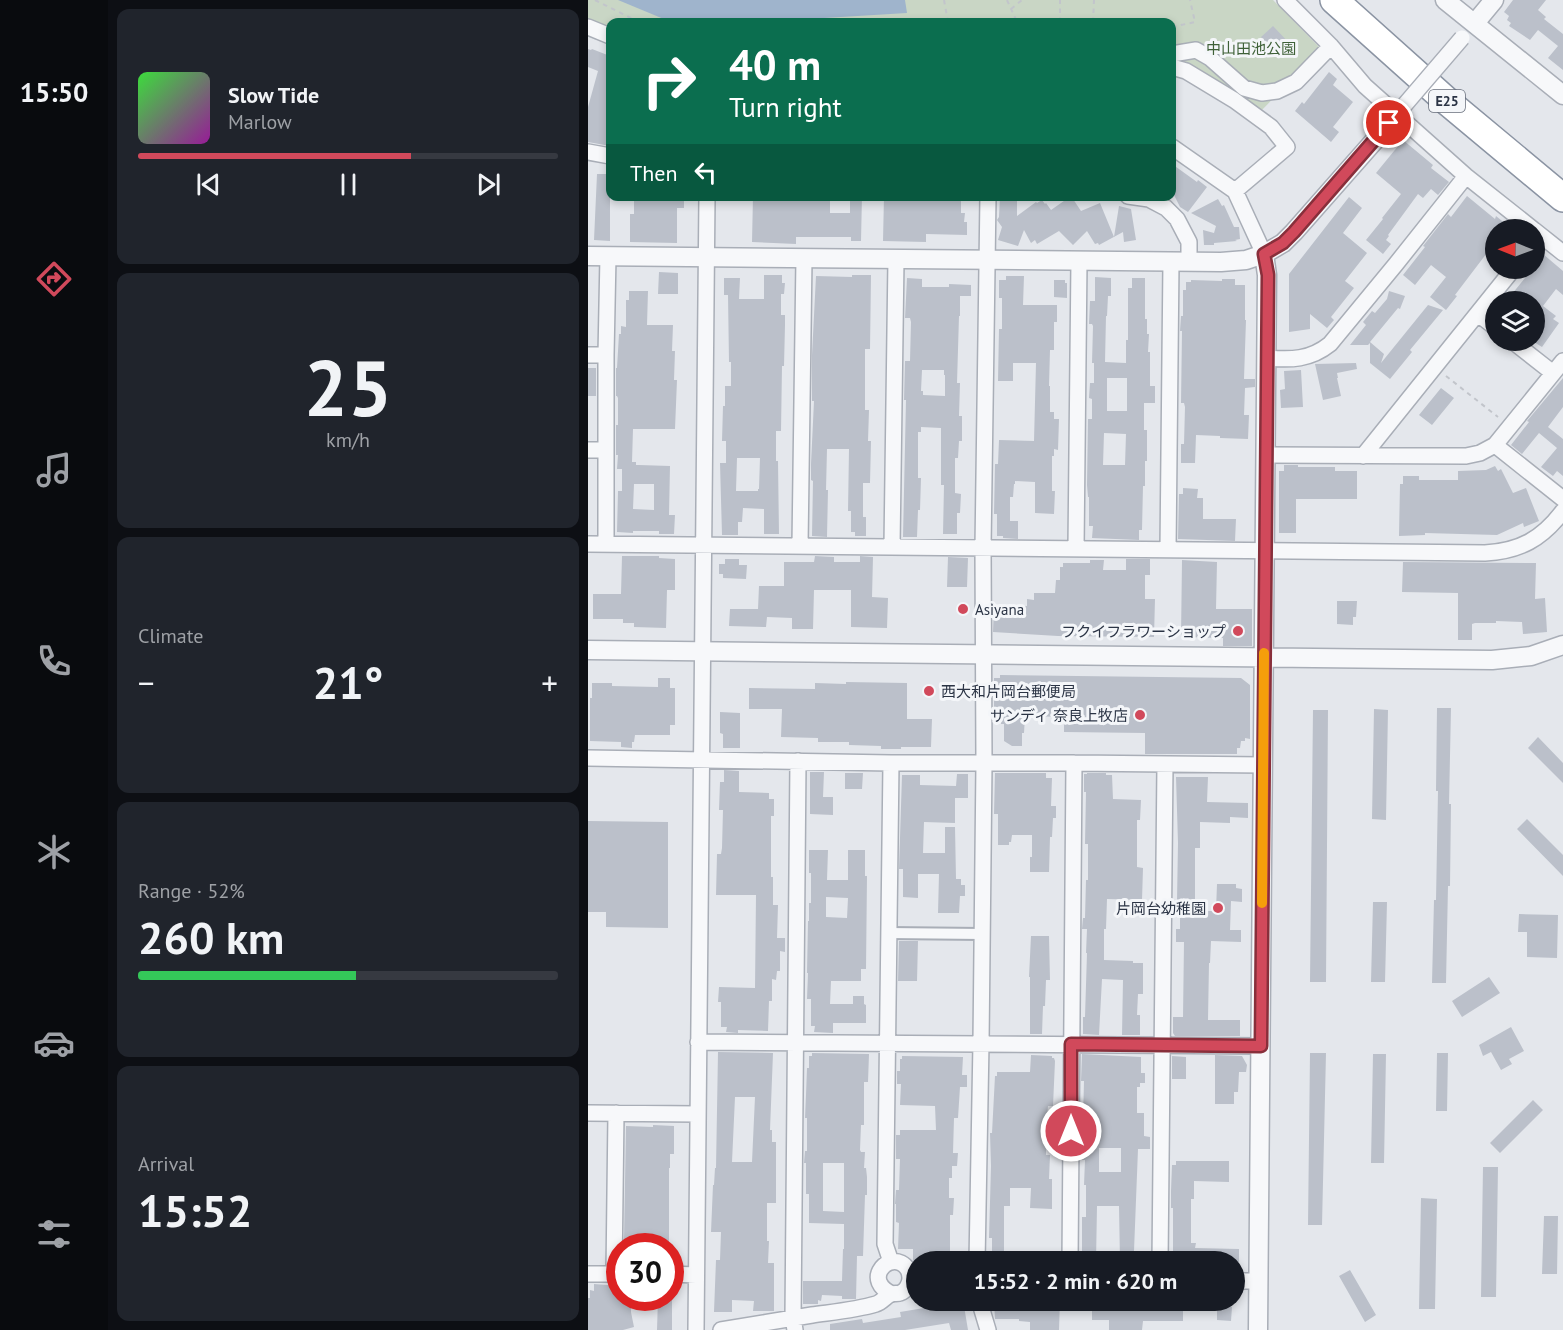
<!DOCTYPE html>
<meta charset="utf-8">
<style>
:root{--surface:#171b24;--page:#20242c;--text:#f1f3f6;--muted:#9ea1a6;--line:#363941;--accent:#d1495b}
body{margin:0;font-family:"PT Sans","Noto Sans JP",sans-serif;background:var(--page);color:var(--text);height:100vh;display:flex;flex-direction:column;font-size:22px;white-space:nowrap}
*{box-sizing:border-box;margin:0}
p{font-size:20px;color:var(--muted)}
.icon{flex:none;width:33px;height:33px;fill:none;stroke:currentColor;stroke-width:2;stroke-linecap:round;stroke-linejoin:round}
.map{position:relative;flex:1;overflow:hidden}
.side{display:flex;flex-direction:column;gap:9px;padding:9px;background:#0d0f14;width:480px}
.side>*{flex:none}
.banner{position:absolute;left:18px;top:18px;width:570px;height:183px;border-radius:12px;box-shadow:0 3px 9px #0003;background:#0b6e4f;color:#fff;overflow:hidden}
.needle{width:39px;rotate:271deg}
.controls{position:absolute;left:897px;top:219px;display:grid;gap:12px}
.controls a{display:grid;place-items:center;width:60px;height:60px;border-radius:50%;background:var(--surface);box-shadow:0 3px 9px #0003;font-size:30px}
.speed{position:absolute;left:18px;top:1233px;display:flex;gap:12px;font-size:30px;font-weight:700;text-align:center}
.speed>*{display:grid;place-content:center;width:78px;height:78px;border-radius:50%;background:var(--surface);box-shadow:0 3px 9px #0003;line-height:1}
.speed .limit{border:9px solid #d22;background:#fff;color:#111}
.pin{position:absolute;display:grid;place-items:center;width:51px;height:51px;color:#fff;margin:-26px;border:3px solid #fff;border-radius:50%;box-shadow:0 2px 6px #0007}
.me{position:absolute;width:66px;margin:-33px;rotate:0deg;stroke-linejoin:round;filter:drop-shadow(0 0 4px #0008)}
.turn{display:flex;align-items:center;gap:21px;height:126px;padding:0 24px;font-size:27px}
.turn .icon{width:78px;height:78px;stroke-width:2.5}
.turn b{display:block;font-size:42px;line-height:51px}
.then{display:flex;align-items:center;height:57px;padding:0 24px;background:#0003;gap:12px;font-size:22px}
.big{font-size:45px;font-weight:800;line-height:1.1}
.side .widget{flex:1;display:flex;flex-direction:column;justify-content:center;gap:9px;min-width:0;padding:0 21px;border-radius:12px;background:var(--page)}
.side .dial{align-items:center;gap:0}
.dial b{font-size:78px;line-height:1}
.song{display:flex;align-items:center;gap:18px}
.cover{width:72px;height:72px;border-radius:9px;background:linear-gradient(135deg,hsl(120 70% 55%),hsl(300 70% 35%))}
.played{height:6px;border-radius:3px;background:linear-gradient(90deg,var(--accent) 65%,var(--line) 65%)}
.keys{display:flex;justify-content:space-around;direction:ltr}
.heat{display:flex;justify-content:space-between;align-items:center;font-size:33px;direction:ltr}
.charge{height:9px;border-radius:4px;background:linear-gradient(90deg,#34c759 52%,var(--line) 0)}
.trip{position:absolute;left:318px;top:1251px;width:339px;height:60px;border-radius:30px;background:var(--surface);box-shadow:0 3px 9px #0003;font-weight:800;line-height:60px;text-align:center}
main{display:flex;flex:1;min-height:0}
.dock{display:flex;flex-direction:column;width:108px;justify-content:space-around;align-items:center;background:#090b0e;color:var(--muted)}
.dock .icon{width:42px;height:42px}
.dock .selected{color:var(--accent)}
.dock b{font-size:27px;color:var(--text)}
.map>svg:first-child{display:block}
</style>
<main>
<nav class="dock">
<b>15:50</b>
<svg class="icon selected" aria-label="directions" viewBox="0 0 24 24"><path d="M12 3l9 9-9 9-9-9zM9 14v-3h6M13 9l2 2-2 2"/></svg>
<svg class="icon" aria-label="music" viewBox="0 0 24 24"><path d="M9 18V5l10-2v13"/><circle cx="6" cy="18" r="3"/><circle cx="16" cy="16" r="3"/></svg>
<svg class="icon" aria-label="phone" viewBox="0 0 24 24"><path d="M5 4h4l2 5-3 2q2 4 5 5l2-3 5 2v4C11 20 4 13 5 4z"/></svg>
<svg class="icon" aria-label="climate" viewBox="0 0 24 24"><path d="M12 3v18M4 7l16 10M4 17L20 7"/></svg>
<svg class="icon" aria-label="car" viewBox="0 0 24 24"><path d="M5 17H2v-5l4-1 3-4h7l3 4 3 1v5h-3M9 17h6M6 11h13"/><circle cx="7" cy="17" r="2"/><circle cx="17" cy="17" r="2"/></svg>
<svg class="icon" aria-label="filters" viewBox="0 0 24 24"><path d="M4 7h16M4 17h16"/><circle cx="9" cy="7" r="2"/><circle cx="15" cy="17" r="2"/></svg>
</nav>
<section class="side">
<div class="widget">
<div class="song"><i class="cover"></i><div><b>Slow Tide</b><p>Marlow</p></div></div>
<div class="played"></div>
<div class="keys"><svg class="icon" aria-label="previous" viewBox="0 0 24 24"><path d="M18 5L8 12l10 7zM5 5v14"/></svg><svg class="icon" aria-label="pause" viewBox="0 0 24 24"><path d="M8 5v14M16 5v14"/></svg><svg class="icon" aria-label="next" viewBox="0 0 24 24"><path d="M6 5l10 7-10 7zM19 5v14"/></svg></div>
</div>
<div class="widget dial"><b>25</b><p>km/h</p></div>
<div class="widget"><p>Climate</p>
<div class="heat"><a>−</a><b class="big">21°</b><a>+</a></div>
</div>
<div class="widget"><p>Range · 52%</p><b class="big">260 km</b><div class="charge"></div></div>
<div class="widget"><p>Arrival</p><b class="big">15:52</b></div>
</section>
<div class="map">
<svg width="975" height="1330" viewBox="0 0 975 1330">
<rect width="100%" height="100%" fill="#e4e7ec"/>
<path fill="#c9d6c5" d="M0 0H685L733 49 673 111 584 61V22H22V29L0 21Z"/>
<path fill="#9fb4cc" d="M30 0H317L319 13 171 22H83Z"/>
<path fill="#bbc0ca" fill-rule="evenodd" d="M925 0H958L950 10 958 17 956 19 975 34V70L960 58 970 46 950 30 942 40 921 26 923 23 919 20 921 16 916 12Z
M685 26 704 46 691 58 673 37Z
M0 49 3 50 4 49 22 56V146L0 142V107L10 71 0 67Z
M741 72 749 79 745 85 765 102 745 127 751 132 743 142 707 111 714 102 716 104Z
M815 140 845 165 843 168 861 182 850 195 843 189 835 198 830 194 800 235 801 236 798 240 803 244 795 254 778 240 795 219 794 218 813 194 788 173Z
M584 164 609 182 610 180 619 187 600 212 592 207 584 191Z
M9 174H22V241L6 240Z
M46 196H96V208H89V243L42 242V214H46Z
M165 196H242V213H262V196H274L273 241H263V237H208V244L164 242Z
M296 196H373V213H377L376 222H379V235L338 234V242L295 241Z
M412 196H429V216L448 202 449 203 454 200 457 204 458 203 463 210 483 196 493 211 512 203 526 237 531 206 543 209 548 240 536 242 535 232 511 245 510 243 507 244 499 231 485 245 471 231 449 244 447 240 443 243 436 230 430 246 410 240 414 227 409 220 411 217Z
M879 196 907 219 908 216 925 230H908V241L867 295 869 296 858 310 842 297 858 277 843 265 827 285 815 275 837 247 835 246 860 214 863 217Z
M761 197 774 208 755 233 779 253 757 281 766 288 743 317 746 320 739 328 722 314V329L701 332V274Z
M630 199 634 206 636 205 646 227H651L652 239 647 240 649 241 626 243V245H616L615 230 626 233 628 226 603 213Z
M955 254 975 271V295L968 289 955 306 968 316 965 319 971 323 954 347 946 342V302H933L924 294 945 268H946V264Z
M71 272 90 273V294H70Z
M176 275H194V283H197L196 294H193V315H197V325L196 366H194L193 431H188V461H190L191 534H176V509L155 508 154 522H150V535H134L132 463H138V441H134L135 406H137V386H143V362H141L140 295H136V278H152L151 299H176ZM149 458H172L171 489H170V491H148Z
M264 275H283L282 349H277V410H281L280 441H283L282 483H275V517H278V536H267V532H263V511H260L261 449H239L238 490H240L239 537 224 536 225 481 223 480V464L226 401H224V355L228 276 264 277Z
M418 276H436L435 305H469V322H466V350H462L461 386H462V412H466V419H471L470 450 466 449V456H464V491H467L466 514 447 513V482L427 481V484H426L425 497H422V521H430V539L415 538V536H409V514H406L407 464H410L411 440 446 441 448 363H425V381H410L411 329H414V298H411V280H418Z
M507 277 523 278V296H520L519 316H518L517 362 538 363V340H540V288H544V278H557V319H559V334H561L560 352H562V386H567V403H556V430H559V461H557V486H555L554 530H551V540L504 538 505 526H501V497H500L499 485 500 419H504V399L501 398 502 383H506V363H504L505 326 504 324H501L502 301H507ZM519 378H539V411H519ZM516 433 538 434 537 465H515Z
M319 278 334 279V287H361V284L383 285V296H372V316H371L369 383H372L371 416H374V441H371L370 458H367V493L373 494 372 513H369V534H355L356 485H353V428L333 427V432H330V478H333L332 510H330L329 537H315L318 400H316L317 361H322L323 322 322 318H317ZM334 370H356V375H357V396L335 395V391H333Z
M634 279H647V285H657V320H658L656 379H667V387L657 388 656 415H661L660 439 632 438V436L608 435 607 463H593V444H596L597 407 596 403H593L594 331H592L593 316H595V290H598V282H603V280L634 281Z
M466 280H477V283H479V298L466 297Z
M41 291H60L59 325H85L84 351H87L86 380H89L87 429H45L44 462H48V465H51L82 466 81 515H87L86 534H71V531H45V533L29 532 30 491H34V469H29L30 455H28V425H30V398L29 396H28V368H29L31 334H33V326L38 327V300H41ZM46 484H66V510L45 509Z
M801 291 817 296 812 309 810 308 782 342 796 354 793 363 840 305 855 310 822 350 824 352 802 379 782 363V343L780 345H762L778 325 775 322 784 311 787 313 799 299Z
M768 363 769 369 749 373 750 378H749L753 396 735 400 727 364Z
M0 368H8V396H0Z
M713 370 715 407 693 408 692 390 697 389 696 371Z
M975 378V407L960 427 975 439V476L969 471 965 476 953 467 969 448 951 433 934 454 923 445 941 422 939 421Z
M853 388 866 398 844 425 831 415Z
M696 465H710V467H747V471H769V499H708V533H691V471H696Z
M907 466 910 471 913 469 925 493 938 488 951 521 936 527 935 523 909 535 837 533V535L811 536 812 484H815V476H831V480H870V471L898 470Z
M595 488 610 489 609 498H615V519H648L647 541 590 539 591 494H595Z
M34 556H71V558L87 559V590H79L78 628 46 627V623H35V619H5V594H33Z
M227 556 246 557V562H272V556L285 557 284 597 300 598 299 628 263 627V590H226L225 629H204V618L179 617 178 627 141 626 142 609H170L171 586H196V562H226Z
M360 557 380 558 379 587H359Z
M137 559H151V565H159L158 579 135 578V574H131V564H137Z
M538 559H562V575H557V599H567L566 637 470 636 405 632 406 605 439 606V599L446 600V593H467L468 580H472V567H475V563H502V560H516L515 570H538Z
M594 560 629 562 628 609H664V646H635V638L593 637Z
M815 562 948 563 947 599 957 598 959 632 935 634 934 622 908 621V623H887L884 624V640H870V593L814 592Z
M749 601H769L768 617H765V625L749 624Z
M412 675 653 678 662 685V739L657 738V741H653L652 748H649V754H557V733L476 732V717L437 716 436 733H434V746H424L416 741V724H413V722H406V678H412Z
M70 678H82V688H87V725H82V735H47L46 742H44V748L33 747V742L2 741V698H4V683H24V686L70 687Z
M258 682 319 683V719H344L343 747H313V749H293V746L261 745V742H230V738L193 737 194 709H161V688L227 689V683L258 684Z
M849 708H863L861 804H863L862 886H860L858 983H844L846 900H848L850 791H848Z
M786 709 800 710 798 820 784 819Z
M725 710H740L738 982H722Z
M132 712 152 713V748H135V734L132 733Z
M950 737 975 763V783L940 748Z
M136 770 151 771V792L181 793V799H186V816H183V877H185V905H190L189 938H197V952L192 951V971H189L188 980 184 979V1001H181L180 1031 150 1030V1033L138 1032 139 1027H133V1002H130L131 987 167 988 168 895H128L129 854H133L134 848 135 810H131L132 782H136Z
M222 772H236L235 797H245V815L222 814Z
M257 773H275L274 789H257Z
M407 773H458V778H464L463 806H468V818H465L464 837H462L461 872H442V857H444V835H424L423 842H421V845H410V814H406Z
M499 773H518V775H524L525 799 553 800 552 820H549V867L555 868 554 900 519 899 518 929H516V960L545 961V963H555V994H550L549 1015H552V1035H534L535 980 514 979 511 1035 495 1034V1017H497L499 953H498L499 929H494L495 918H497L498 880H500V844H497L498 792H496V774H499Z
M369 774H380V798H367V823L336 822 335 853H357V827H367L368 879H373V885H377V896H372L371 913H350L351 874H330V898L315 897V869H311L314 775H332V785L368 786Z
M588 777H620L619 802 660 803V818L642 817V823L612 822V848H607V911H628L629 884H648V888L654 889V902L643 901 642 930H653V942L623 941 622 963H621L620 1020H652V1036H587L585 1033V1017H595L596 942H588V929H592V901H589L590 843Z
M939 819 975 855V876L929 829Z
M0 821 80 822V928L18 927V912H0Z
M221 850H240L239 880H260V850H277V876H279L278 969H273V981H243L242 1004H265V996H276V1004L278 1005V1023H245V1033L226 1032 227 1026H223V999H219L220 973H219L220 921H221V903H223V873H221ZM238 897 260 898 259 918 238 917Z
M785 902H799L797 982H783Z
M931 914 970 915 969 958 939 957V932H930Z
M443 936H461L462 980H458L457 1006H455L454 1034H442V977H441Z
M311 941H330L329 981H310Z
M901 977 912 993 874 1017 864 1001Z
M923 1027 936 1051 921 1059 924 1064 913 1070 903 1052 895 1056 891 1045Z
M130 1052 185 1053 182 1130H184V1142H188V1203H179V1241H181L180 1263H186V1311H165L166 1301 144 1300V1312H126L128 1260H132L133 1232H123L125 1185H126L127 1168H128ZM147 1097H167L164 1162H144Z
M224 1053 281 1054 280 1082H276V1125H273L272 1150 273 1152H277L276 1168H278L279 1177V1195H277L275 1256H269L268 1299H254V1296L234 1295 233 1301 230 1300V1304H215V1281H254L255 1249H256V1224L221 1223V1194H218V1163H216L217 1151H219V1118H217L218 1095 219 1068H221V1056H224ZM235 1163H256V1212L235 1211Z
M722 1053H738L734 1225H720Z
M849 1053H860L859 1111H848Z
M494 1054 553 1057V1073H557V1083H552V1087H549V1113H556V1136L562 1137V1149H550L546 1251H554V1262H532L531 1206H509L508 1262H494V1217H498V1185H496L497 1160H494L496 1081H493ZM511 1148H533V1172H511Z
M785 1054H798L796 1163H783Z
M443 1055 464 1056V1058H466L467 1061 465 1106H460L458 1127V1155H462L461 1179H464V1209L442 1208 443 1188H422V1206H416V1262H404V1238H401L403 1166 402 1133H404L407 1076H409V1072H442Z
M627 1055 654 1056 659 1065 658 1072H651L650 1092H646V1104H627Z
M314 1056 375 1057 374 1075H379V1087H372L370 1118H366L365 1153H370L369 1166H364V1178H361V1198H366L365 1215H362V1252H379V1262H326L325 1260V1249H310L311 1223 308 1222V1204H307L308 1190H311L312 1159H308V1135H312V1130H348L347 1106 312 1105 313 1084H309V1071H312V1059H314Z
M584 1056 598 1057V1079H584Z
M945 1100 955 1110 912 1153 902 1143Z
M65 1125 86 1126V1154H82V1168H81V1242L54 1241 52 1246H42V1239H36L38 1126 65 1127Z
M588 1161H641V1182L606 1181V1199H603V1243H608L607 1248 651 1249V1262H585V1208H583V1191L584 1165H588Z
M895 1167H910L908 1297H893Z
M833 1198 849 1199 847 1309H831Z
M956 1216H970L969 1274H954Z
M762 1270 788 1315 777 1322 751 1276Z
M6 1284 32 1286V1298H43V1312L46 1327 35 1330H0V1298H2V1290L6 1291Z
M70 1298H84V1330H69Z
M358 1300H375L380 1330H363L361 1323 317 1330H242V1324L274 1319 275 1323 313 1317 312 1312 342 1307V1303Z
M412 1300H472L471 1330H442V1322L431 1321V1319H407L406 1302H412Z
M504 1300H595V1321H555L554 1330H521V1320H504Z
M629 1304H641V1307H644L643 1321 629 1320Z"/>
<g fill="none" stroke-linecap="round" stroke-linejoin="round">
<defs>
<path id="pedestrian" d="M300 933 394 934"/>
<path id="minor" d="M697 0 743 46 777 86 878 176 946 230
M0 27 22 36
M584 54 608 50 622 58 656 88 674 93 689 91 708 82 743 46
M584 67 598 71 646 100 683 127 699 147 647 191
M584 147 647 191 676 254
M0 152 22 156
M540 196 561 199 578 208 589 219 601 242V262
M946 230 975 253
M890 314 908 328
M923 340 965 373
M0 355H18
M679 358C703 360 722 360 742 344L808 264 878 176
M907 445 975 361
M0 450H18
M678 455 878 456 892 453 907 445 975 499
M775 456 926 268
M0 544 897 553C932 551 954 539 975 511
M18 544V355L20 256
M212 545 216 258
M304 546 308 259
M488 548 491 261
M580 550 583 262
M0 758 303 763H486L675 765
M303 763 297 1244 303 1262
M110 1042 673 1046
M0 1113 109 1114
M389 1262 393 1043 396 763 395 548 400 196
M482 1262 486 763
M572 1262 577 764
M0 1274H32
M26 1274 28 1113
M82 1274 108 1275
M646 1281H671
M391 1300 400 1330
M108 1330 119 196
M133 1330C163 1325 194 1320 224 1315 245 1312 268 1310 288 1304 294 1302 298 1296 303 1294 306 1293 310 1294 312 1293 318 1291 322 1284 322 1278 322 1272 319 1266 313 1263 297 1255 276 1281 304 1294
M207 1330 205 1318 210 761"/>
<path id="tertiary" d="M857 0 975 95
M887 23 906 0
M0 256 633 262 658 260 676 254
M0 650 904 660 943 656 975 645
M670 1330 679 275 676 254 695 243 706 232 809 115"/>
<path id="motorway" d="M746 0 861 103 975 198"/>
</defs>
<use href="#pedestrian" stroke="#a9aeb7" stroke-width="14"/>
<use href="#minor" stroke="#a9aeb7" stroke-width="18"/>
<use href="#tertiary" stroke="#a9aeb7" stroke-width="21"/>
<use href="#motorway" stroke="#8b94a3" stroke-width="30"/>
<path stroke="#c2c5cb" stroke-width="2" stroke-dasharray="4.5 4.5" stroke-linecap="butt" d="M7 0 51 22
M356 0 360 22
M419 0 429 22
M423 9 434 0
M472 22V0
M505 22 506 0
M584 27 607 22 602 0
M858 376 910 417"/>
<use href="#pedestrian" stroke="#f7f8fa" stroke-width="10"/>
<use href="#minor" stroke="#f7f8fa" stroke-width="15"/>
<use href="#tertiary" stroke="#f7f8fa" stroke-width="18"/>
<use href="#motorway" stroke="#fff" stroke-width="27"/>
<defs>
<path id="minor-bridge" d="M814 108 874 38"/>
</defs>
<use href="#minor-bridge" stroke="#a9aeb7" stroke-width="18" stroke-linecap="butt"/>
<use href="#minor-bridge" stroke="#f7f8fa" stroke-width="15"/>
</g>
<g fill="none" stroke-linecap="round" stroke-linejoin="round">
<defs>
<path id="route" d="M483 1131V1044L673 1046 680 275 676 254 695 243 706 232 801 123"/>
</defs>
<use href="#route" stroke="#882f3b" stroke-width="15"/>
<use href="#route" stroke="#d1495b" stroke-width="10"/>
<path stroke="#f59e0b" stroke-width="10" d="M674 903 676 653"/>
</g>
<g fill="#d1495b" stroke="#f4f6f9" stroke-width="2">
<circle cx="375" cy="609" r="6"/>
<circle cx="650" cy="631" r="6"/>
<circle cx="341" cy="691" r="6"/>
<circle cx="552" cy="715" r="6"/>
<circle cx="630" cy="908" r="6"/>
</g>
<g text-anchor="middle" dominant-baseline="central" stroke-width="6" stroke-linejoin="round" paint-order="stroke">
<rect fill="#f4f6f9" stroke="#676e7b" stroke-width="1.5" x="841" y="90" width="36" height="22" rx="4.5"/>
<g font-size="14" font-weight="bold" fill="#2b3445">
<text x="859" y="101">E25</text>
</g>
<g font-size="15" fill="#3f6138" stroke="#f4f6f9">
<text x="663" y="48">中山田池公園</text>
</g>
<g font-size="15" fill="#2b3445" stroke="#f4f6f9" text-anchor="end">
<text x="387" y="609" text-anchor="start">Asiyana</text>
<text x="638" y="631">フクイフラワーショップ</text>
<text x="353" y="691" text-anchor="start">西大和片岡台郵便局</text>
<text x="540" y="715">サンディ 奈良上牧店</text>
<text x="618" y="908">片岡台幼稚園</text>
</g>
</g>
</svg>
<div class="controls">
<a><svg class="needle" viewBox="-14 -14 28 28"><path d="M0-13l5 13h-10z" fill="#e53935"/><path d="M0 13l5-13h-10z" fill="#9ea1a6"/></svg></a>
<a><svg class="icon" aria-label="layers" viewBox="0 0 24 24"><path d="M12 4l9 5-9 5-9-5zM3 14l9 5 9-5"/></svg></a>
</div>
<div class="speed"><div class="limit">30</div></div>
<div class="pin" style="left:801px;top:123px;background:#d93025"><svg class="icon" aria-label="arrive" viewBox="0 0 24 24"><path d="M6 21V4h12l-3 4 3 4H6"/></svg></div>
<svg class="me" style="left:483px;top:1131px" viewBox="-20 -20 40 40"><circle r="17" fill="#d1495b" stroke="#fff" stroke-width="3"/><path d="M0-11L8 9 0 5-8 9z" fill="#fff"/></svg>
<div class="trip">15:52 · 2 min · 620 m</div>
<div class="banner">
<div class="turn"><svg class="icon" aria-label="right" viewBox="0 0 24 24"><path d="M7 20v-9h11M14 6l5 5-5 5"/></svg><div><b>40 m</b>Turn right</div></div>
<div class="then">Then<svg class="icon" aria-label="left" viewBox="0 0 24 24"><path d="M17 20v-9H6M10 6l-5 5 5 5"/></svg></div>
</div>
</div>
</main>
